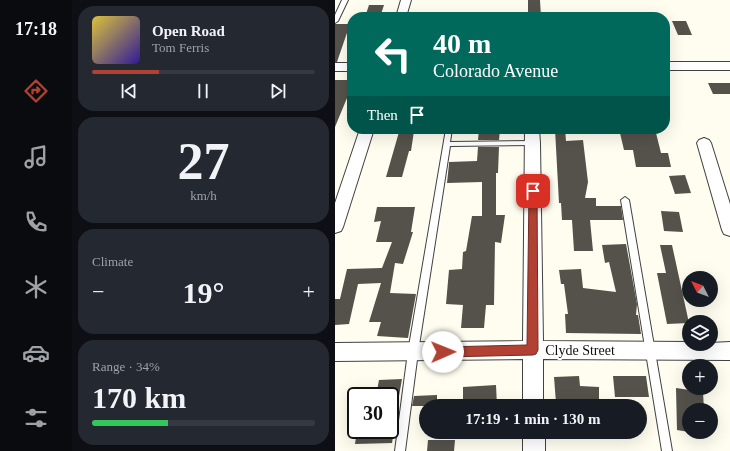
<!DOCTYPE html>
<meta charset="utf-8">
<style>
:root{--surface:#171b24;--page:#242831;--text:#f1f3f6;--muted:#9ea1a6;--line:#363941;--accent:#b14233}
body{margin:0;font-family:Georgia,serif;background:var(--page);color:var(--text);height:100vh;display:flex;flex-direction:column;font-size:15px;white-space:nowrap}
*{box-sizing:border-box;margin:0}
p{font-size:13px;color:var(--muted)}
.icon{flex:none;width:22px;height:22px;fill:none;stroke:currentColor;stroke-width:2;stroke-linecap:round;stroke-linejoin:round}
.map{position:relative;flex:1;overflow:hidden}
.panel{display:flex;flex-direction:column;gap:6px;padding:6px;background:#0d0f14;width:263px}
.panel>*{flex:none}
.banner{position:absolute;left:12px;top:12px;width:323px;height:122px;border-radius:16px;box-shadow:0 4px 16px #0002;background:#00695c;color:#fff;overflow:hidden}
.needle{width:26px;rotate:312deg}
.controls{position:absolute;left:347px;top:271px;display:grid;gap:8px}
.controls a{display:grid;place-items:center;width:36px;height:36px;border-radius:50%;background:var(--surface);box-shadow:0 4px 16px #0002;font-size:20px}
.speed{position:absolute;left:12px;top:387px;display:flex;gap:8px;font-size:20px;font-weight:700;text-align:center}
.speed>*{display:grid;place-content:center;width:52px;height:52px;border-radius:50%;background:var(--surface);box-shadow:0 4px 16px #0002;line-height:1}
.speed .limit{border:2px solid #111;border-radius:6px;background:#fff;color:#111}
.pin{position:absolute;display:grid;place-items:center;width:34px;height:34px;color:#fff;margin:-17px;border-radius:8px;box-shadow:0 2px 6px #0006}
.me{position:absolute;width:44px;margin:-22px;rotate:89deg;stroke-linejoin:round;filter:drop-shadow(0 0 3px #0008)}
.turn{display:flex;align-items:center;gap:14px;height:84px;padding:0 20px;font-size:18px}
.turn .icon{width:52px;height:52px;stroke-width:2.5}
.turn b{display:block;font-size:28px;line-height:34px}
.then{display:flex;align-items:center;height:38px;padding:0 20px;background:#0003;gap:8px;font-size:15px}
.big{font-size:30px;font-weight:700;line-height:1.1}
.panel .widget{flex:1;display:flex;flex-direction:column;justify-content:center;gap:6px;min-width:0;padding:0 14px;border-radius:16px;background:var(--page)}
.panel .dial{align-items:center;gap:0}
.dial b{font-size:52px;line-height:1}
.song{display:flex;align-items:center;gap:12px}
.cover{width:48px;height:48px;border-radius:6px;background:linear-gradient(135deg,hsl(50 70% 55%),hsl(250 70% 35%))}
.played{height:4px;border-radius:2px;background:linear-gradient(90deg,var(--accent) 30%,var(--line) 30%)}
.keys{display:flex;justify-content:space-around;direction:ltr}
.heat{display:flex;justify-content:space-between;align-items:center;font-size:22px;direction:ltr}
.charge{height:6px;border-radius:3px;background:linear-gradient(90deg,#34c759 34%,var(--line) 0)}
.trip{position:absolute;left:84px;top:399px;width:228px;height:40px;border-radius:20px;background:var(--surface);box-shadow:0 4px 16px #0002;font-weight:700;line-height:40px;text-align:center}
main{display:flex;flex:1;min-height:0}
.tabs{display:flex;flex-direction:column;width:72px;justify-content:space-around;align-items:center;background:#090b0e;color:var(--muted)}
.tabs .icon{width:28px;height:28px}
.tabs .active{color:var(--accent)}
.tabs b{font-size:18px;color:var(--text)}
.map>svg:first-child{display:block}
</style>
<main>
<nav class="tabs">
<b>17:18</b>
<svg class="icon active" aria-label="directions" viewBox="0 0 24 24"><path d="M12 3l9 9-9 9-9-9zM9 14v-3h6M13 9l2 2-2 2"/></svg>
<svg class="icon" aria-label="music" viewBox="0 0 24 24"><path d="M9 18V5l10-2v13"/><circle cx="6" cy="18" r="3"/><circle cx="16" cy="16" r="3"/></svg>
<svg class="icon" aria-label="phone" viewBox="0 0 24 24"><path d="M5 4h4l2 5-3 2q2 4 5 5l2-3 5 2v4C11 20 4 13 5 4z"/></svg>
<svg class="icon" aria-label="climate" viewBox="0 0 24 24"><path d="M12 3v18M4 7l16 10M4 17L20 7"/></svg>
<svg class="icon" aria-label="car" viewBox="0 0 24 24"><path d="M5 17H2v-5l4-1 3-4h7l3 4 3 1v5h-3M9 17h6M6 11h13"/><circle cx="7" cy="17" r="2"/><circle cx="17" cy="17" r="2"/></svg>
<svg class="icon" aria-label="filters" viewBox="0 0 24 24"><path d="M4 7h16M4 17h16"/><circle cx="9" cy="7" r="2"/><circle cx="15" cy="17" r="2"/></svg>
</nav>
<section class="panel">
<div class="widget">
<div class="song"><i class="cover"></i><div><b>Open Road</b><p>Tom Ferris</p></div></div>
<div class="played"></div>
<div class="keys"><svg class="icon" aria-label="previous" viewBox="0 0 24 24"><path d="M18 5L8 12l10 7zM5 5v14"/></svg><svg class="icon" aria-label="pause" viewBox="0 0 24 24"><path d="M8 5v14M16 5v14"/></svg><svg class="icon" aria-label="next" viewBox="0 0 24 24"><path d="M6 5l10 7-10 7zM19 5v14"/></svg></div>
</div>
<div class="widget dial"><b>27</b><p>km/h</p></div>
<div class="widget"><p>Climate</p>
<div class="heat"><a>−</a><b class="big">19°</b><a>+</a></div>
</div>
<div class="widget"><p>Range · 34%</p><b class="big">170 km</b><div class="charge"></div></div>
</section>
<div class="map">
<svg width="395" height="451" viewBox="0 0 395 451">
<rect width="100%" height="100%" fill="#fefdf0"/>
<path fill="#55514b" d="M193 0H205L206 17H193Z
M34 5H49L45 17H30Z
M337 21H351L357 35H343Z
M0 24H15L2 62H0Z
M0 80H17V85L12 98 0 127Z
M373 83H395V94H378Z
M144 129H165L164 140H143Z
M220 129H230L231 141 248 140 253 182 250 198H261V206H286L288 220H255L258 251H239L237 220H227L226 203H224Z
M284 129H320L326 153H333L336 167H301L298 150H289Z
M79 131 76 151H74L67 177H51L64 132Z
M143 147H164L163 173H161V215H170L166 243 160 242 159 305H151L149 328H126L128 305 111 304 114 270 127 269 128 252 131 251 137 216H147V182L112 183 114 164V162L142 161Z
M350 175 356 193 340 194 334 176Z
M42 207H80L76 232H78L68 264 60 263 55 293 81 294 73 338 42 336 46 322H34L46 283 23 284 14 324 0 325V299H5L12 269 47 268 57 242H41L46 221 39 222Z
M326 211 344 212 348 232 329 231Z
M291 244 302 304 301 315H303L306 334 231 333 230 314H233L229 284H226L224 270 246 269 248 288 281 292 274 262 270 263 267 245Z
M325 245H337L354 323 332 324 322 273H331Z
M244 376 245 386 264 387V401L221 403 219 377Z
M278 376H311L314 397H280Z
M67 379 64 396H41L44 380Z
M161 385 162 406H128V387Z
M341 388 368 392 369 410H354V432L342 430Z
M102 395V406H77L79 396Z
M22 430H59L57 443 20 444Z
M93 440H120L119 451H92Z"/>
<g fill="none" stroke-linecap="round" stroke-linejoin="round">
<defs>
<path id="lane" d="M7 0H13L3 21 0 23V15Z
M111 129H117L115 142 198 141 201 143 198 145 115 146 83 352 70 451H60L73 352Z
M290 197 294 200 337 451H327L286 200Z"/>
<path id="street" d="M66 0H76L71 17H61Z
M330 62H395V70H330Z
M0 63H17V71H0Z
M25 129H39L8 227 6 231 0 233V203Z
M190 129H204L205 143 208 341 354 342V344L395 342V360L208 359V406H188V359L0 361V343L188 341Z
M369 138 374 140 376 143 395 204V236L389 234 387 230 362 143 364 140Z
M188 432H210V451H188Z"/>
</defs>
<use href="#lane" stroke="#414141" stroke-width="2"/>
<use href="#street" stroke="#414141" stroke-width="2"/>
<use href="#lane" fill="#fff" fill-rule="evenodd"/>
<use href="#street" fill="#fff" fill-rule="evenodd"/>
</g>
<path fill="#b14233" stroke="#732b21" d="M198 188 202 191 203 350 201 354 198 355 108 357 104 355 102 352 104 348 108 347 192 345 194 191Z"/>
<g text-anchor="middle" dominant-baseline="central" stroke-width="4" stroke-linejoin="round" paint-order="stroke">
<g font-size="14" fill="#0e0e0e" stroke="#fff">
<text x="245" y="350">Clyde Street</text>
</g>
</g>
</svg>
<div class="controls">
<a><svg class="needle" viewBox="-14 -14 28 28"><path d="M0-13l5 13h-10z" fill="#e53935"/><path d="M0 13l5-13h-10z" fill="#9ea1a6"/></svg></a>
<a><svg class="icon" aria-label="layers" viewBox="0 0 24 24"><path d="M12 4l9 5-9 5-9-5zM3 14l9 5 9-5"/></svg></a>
<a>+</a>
<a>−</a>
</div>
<div class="speed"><div class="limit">30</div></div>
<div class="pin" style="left:198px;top:191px;background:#d93025"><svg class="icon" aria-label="arrive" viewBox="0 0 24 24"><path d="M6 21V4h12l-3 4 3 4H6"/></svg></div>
<svg class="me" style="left:108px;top:352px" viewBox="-20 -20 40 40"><circle r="19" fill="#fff"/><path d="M0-13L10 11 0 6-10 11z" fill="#b14233"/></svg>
<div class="trip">17:19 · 1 min · 130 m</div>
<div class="banner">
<div class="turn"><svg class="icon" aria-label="left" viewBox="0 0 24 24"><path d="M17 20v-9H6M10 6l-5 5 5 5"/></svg><div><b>40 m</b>Colorado Avenue</div></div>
<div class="then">Then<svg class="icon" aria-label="arrive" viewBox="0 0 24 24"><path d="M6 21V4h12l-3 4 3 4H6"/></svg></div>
</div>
</div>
</main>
